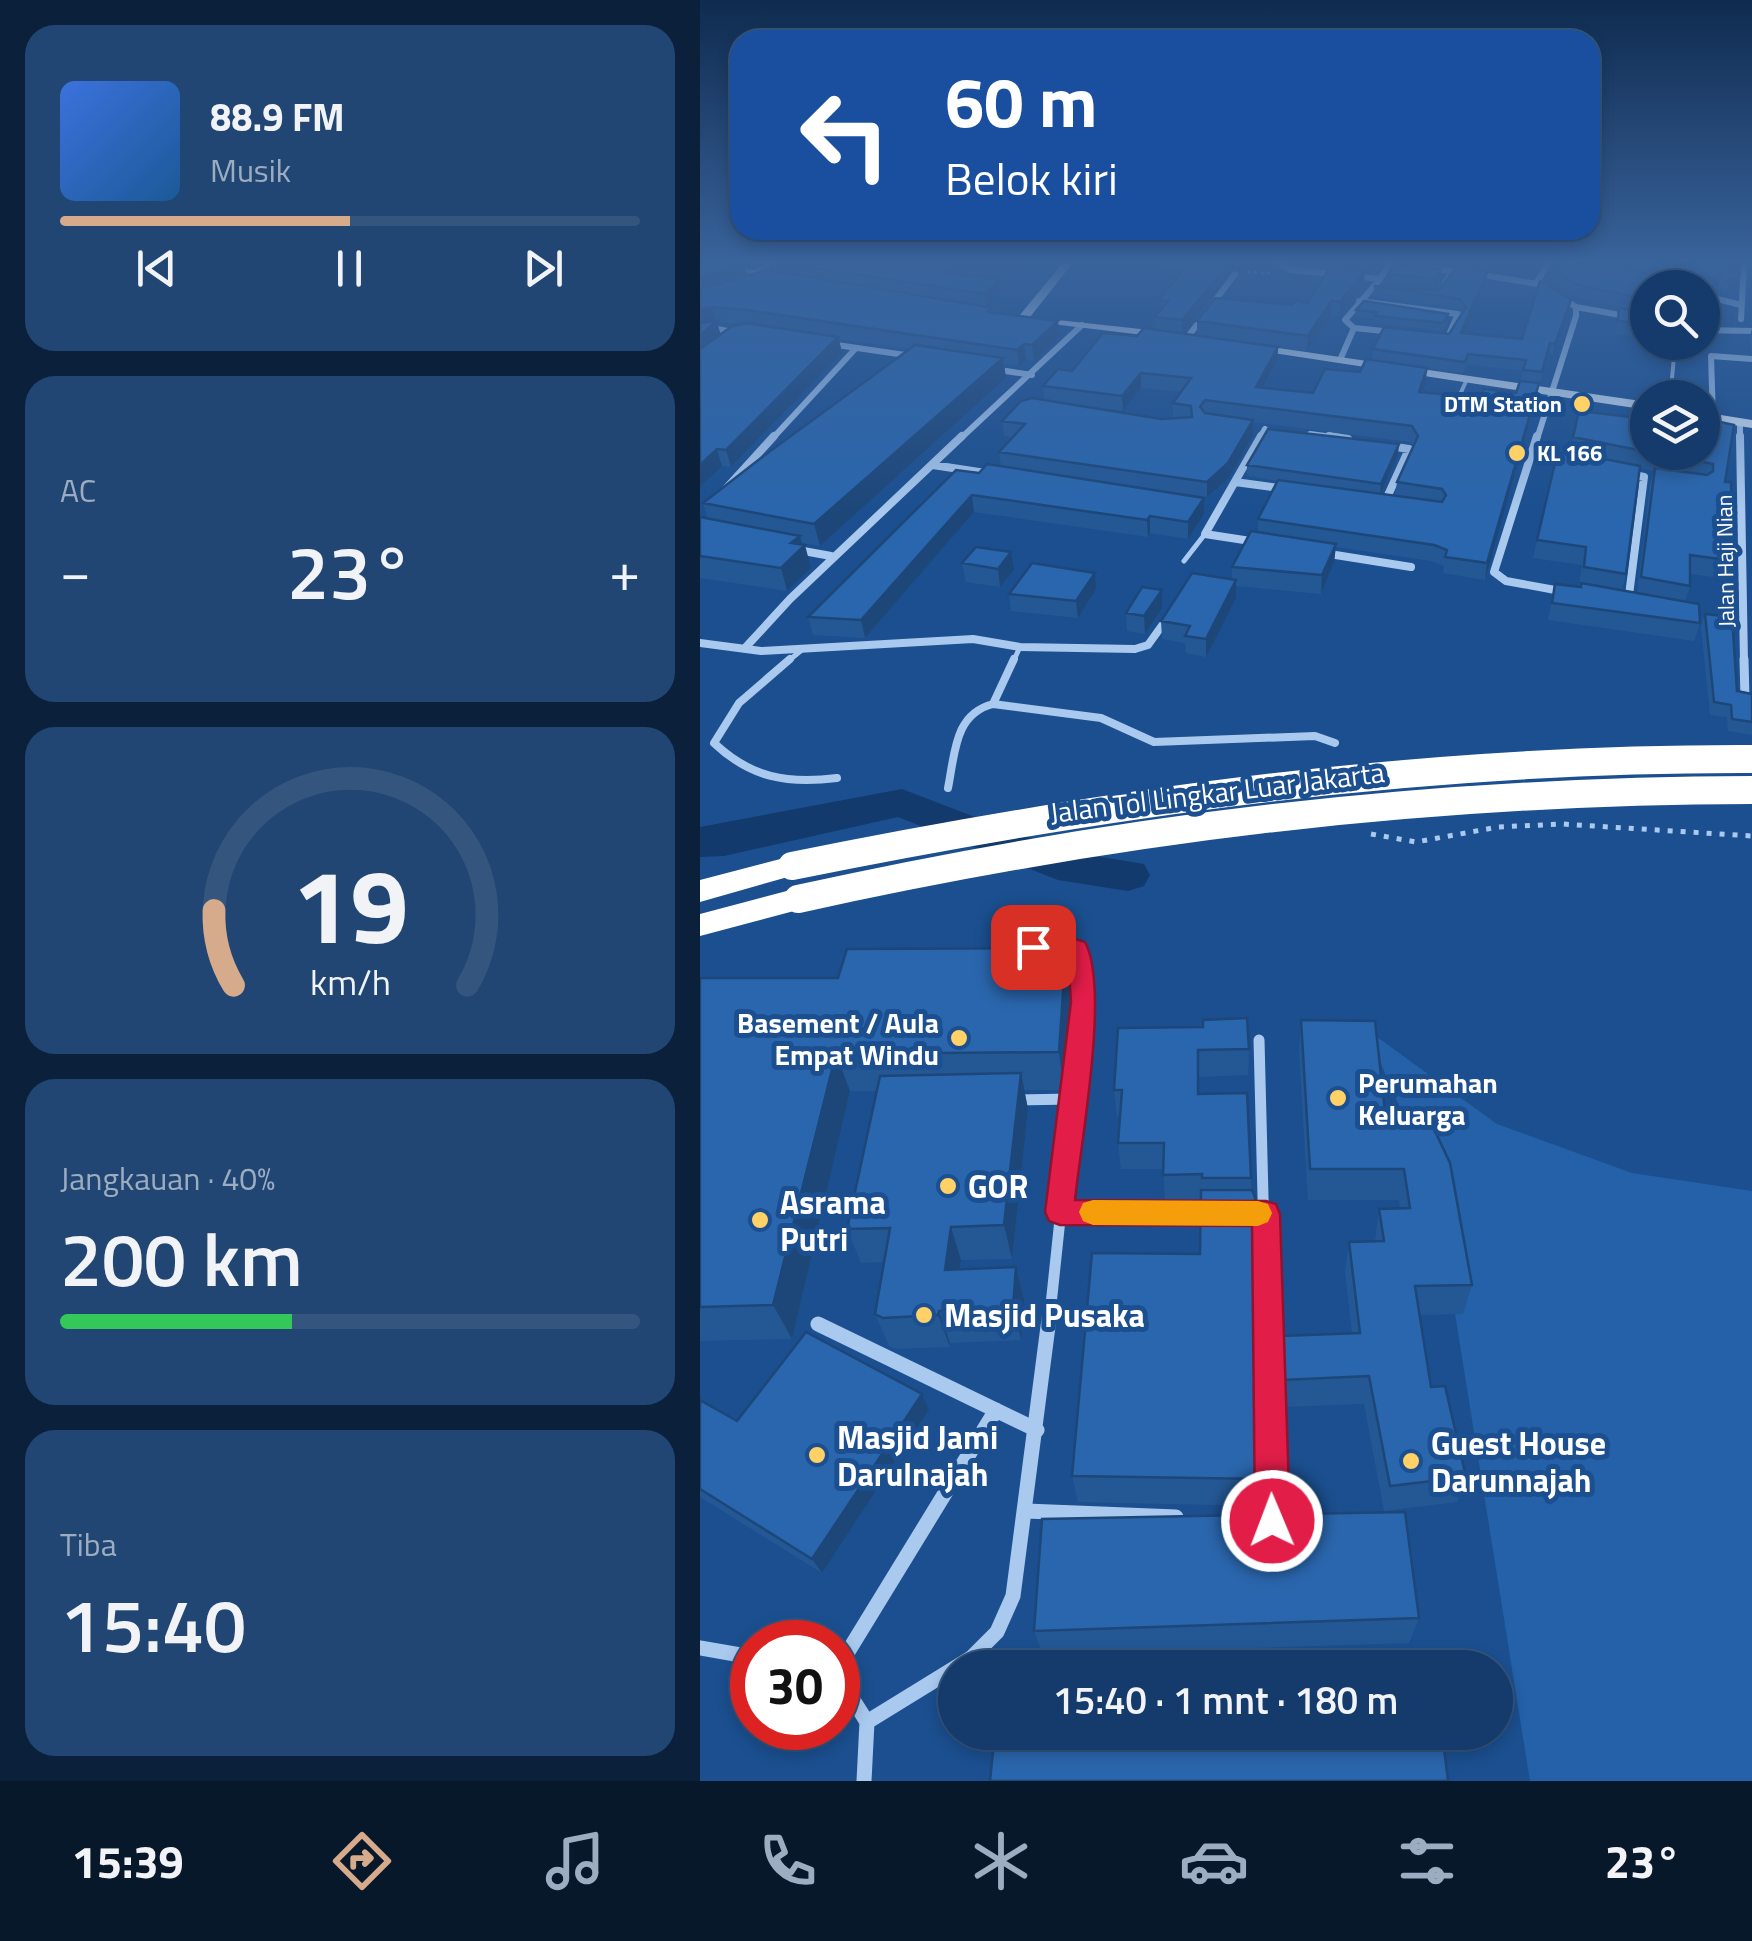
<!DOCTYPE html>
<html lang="id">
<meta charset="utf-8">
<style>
:root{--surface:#143b6b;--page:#214673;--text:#f1f3f6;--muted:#9dadc1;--line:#33557e;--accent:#d6ab8b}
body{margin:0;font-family:"Titillium Web",sans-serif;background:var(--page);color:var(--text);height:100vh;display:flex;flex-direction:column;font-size:38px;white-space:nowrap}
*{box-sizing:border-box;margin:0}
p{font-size:32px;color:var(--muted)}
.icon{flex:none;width:55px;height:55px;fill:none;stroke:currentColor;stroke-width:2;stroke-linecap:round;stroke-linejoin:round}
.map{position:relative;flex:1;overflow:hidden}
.sheet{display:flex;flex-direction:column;gap:25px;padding:25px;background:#0b203b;width:700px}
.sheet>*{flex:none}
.banner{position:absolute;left:30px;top:30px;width:870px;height:210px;border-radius:30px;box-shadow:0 5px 15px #0003,0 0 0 2px var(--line);background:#1a4fa0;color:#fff;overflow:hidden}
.fabs{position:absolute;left:930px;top:270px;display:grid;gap:20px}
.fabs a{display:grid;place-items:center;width:90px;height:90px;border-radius:50%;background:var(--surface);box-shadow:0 5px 15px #0003,0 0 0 2px var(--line);font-size:50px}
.speed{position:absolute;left:30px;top:1620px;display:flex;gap:20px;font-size:50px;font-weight:700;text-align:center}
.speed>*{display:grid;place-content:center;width:130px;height:130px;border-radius:50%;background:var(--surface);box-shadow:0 5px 15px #0003,0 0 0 2px var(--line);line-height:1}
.speed .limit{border:15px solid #d22;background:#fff;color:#111}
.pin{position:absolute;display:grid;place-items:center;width:85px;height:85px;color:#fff;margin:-42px;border-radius:20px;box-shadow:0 5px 15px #0006}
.me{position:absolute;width:110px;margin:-55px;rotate:359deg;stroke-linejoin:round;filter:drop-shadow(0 0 8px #0008)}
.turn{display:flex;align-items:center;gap:35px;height:210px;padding:0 50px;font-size:45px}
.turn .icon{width:130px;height:130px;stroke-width:2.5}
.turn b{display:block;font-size:70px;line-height:85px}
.big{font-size:75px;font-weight:600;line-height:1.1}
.sheet .tile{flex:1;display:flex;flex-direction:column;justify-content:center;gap:15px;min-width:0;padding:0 35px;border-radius:30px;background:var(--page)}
.sheet .dial{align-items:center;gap:0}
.dial svg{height:260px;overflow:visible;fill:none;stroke:var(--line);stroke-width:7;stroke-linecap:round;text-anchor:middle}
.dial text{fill:var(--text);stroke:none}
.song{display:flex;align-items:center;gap:30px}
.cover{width:120px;height:120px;border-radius:15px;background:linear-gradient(135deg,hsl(220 70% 55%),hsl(210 70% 35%))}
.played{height:10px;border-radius:5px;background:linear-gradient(90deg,var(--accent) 50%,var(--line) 50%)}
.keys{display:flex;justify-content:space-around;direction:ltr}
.heat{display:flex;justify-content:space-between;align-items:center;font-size:55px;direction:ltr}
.charge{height:15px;border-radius:8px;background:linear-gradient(90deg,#34c759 40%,var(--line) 0)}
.trip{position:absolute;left:238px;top:1650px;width:575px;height:100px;border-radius:50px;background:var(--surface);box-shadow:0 5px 15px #0003,0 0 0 2px var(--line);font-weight:600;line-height:100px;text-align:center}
.tabs{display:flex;height:160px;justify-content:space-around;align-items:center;background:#08182b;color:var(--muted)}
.tabs .icon{width:70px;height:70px}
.tabs .on{color:var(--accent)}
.tabs b{font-size:45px;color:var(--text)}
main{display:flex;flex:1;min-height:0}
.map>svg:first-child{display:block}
</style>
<main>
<section class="sheet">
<div class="tile">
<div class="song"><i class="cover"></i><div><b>88.9 FM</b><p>Musik</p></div></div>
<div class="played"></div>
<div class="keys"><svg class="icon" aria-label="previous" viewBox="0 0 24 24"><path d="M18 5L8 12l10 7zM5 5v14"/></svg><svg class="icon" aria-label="pause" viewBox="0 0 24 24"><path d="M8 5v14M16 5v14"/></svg><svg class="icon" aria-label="next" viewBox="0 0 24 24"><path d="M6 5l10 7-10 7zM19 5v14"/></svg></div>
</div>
<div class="tile"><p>AC</p>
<div class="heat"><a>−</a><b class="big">23°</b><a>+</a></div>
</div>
<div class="tile dial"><svg viewBox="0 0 100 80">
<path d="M14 69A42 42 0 1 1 86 69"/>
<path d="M14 69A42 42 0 0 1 8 46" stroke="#d6ab8b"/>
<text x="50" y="56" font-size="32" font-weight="700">19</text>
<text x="50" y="72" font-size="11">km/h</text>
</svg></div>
<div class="tile"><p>Jangkauan · 40%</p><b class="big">200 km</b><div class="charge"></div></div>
<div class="tile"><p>Tiba</p><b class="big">15:40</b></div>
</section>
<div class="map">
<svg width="1052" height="1781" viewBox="0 0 1052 1781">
<rect width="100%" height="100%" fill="#1b4f8f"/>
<path fill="#2461a8" d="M666 1029 797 1124 932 1173 1052 1191V1781H830L735 1189Z"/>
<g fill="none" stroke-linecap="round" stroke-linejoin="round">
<path fill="#123a6d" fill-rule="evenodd" d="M202 789 364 851 444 864 450 875 444 886 428 891 358 880 198 817 24 856 0 857V827Z"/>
<path stroke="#a9c9ee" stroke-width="2.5" stroke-dasharray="2.5 4" stroke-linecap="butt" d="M548 272 572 273"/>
<path stroke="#a9c9ee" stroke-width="5" stroke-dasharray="5 8" stroke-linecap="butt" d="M671 834 716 842 798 827 862 824 1052 836"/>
<path stroke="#a9c9ee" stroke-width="4" d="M53 272 71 264
M970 398 975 347
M758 399 767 379"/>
<path stroke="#a9c9ee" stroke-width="5" d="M484 561 505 534
M87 662 103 649
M313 662 320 647"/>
<path stroke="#a9c9ee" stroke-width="8" d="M90 659 39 703 14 743C51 778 87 784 137 778
M314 659 293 704 401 718 454 742 615 736 635 743
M248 788C255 754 254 714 293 704"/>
<path stroke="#a9c9ee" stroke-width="6" d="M581 264 590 270 637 274
M730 269 752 271 742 289
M777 274 844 285
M654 276 680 279 690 264
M847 287 838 280 848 264
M1002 295 1041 305
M659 301 758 314 748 337 740 338
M876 307 948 320
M1041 319 1044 264
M654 328 693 332
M1002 330 1052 331
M0 333 17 329 38 333
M487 338 535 274
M130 344 212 356
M640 360 654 328 645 320 680 279
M293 369 332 375
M1013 419 1011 356 1052 359
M1040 423V439
M610 434 648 439
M72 439 156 348
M260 439 382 325
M559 439 565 429
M837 439 876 316V307L861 297"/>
<path stroke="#a9c9ee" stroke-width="8" d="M629 436 648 439
M837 436 794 572 806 581 866 592
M1040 436 1044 662
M831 454 869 462
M233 465 292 474
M535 482 587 489
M24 491 74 436
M684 504 709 449 689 446
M557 542 505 534 561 436
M98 550 131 556
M623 553 711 567
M928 603 944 477 930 474
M0 643 61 651 273 639 320 647 435 649 448 645 466 620
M45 648 90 599 262 436"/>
<path stroke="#a9c9ee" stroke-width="9" d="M1044 659 1045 699"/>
<path stroke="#a9c9ee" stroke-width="11" d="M300 949 376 948 383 1002 350 1314
M559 1040 566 1314
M313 1100 372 1099
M360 1212 515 1213"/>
<path stroke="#a9c9ee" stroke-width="15" d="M566 1311 572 1521
M118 1324 337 1430
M326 1511 476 1517
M0 1648 52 1657
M138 1668 296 1410
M138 1676 167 1722 164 1781
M167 1722 271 1658 297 1632 313 1596 350 1311"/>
<path fill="#d6e6fa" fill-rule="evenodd" d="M16 264H31L87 280 82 283Z
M362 264H372L330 317 468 332 474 335 468 338 319 320V316Z
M551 344 948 402V410L547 349V345Z
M1002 412 1052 420V428L1002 420Z"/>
<path fill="#fff" fill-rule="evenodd" d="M92 856 102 859 107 866 102 873 0 902V880Z
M98 888 109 891 113 899 109 907 0 936V914Z"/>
<path stroke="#fff" stroke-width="28" d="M92 866C413 801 724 758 1052 759
M98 899C419 828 723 791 1052 790"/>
</g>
<path fill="#245895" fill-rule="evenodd" d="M0 264 48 276 72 270 70 264H101L88 273 103 276 101 266 103 264H271L258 275 299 280 301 293 287 306 229 297 293 308 294 313 360 336 334 361 326 360 319 366 304 364 306 378 120 546 101 543 111 568 87 591 0 578V517L8 518 3 503 208 349 139 339 142 353 31 467 22 466 0 487ZM17 322 41 324 21 335Z
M429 264H538L482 333 455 330V317L459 312 458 300 484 270Z
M614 264H684L677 272 614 266Z
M748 264H792L790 269 765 265 787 272 786 282 764 334 822 339 871 300 869 311 853 355 848 353 840 383 821 381 823 371 766 364 763 373 672 360 673 349 749 334 762 313 759 309 673 296 674 286 738 291 756 268 753 264Z
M805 264H840L838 267Z
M911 264H1039L1036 289 1026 294 1020 292 1018 285 1011 290 1002 289V288H948V337L915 334 919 308 941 312 873 296 852 281 854 269 977 281Z
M1049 264H1052V281L1051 282Z
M741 269 740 277 734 287 687 281 688 274Z
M664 284 640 316 631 315 607 351 497 336V321L608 303Z
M656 310 747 321 742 331 674 323 675 319 656 317Z
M1052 329V352L1049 338Z
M578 347 577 361 563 388 613 393 726 382 722 392 781 398 816 393 839 383 836 398 785 580 743 573 744 566 731 561 636 547 634 562 621 594 536 586V598L506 657 486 653 485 643 462 639 461 621 532 579V567L558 532V519L578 481 547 476V465L698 455 681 493 695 495 697 482 713 446 710 442 553 422V435L528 479 507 497 422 485 504 514 488 539 450 533 448 537 274 512 165 638 113 635 108 617 279 473 301 466 299 452 312 437 304 436 302 421 344 400 343 386 372 371ZM441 388 481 392 473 403V418L461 419 361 403 423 411Z
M879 411 948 419V452H1002V418L1025 482 1034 561 1028 579 990 574V586L985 602 1000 623 994 641 848 620 855 584 880 587 881 585H879L882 565 833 558 837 540 870 452ZM940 468 954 471 950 485 937 593 922 590 926 574Z
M262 563 314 570 300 587 266 582Z
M396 589 378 618 311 611 309 594Z
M462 590V608L445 634 427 631 426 613Z
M1005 614 1037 691 1052 694V735L1028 731 1027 717 1010 715 1001 626Z
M0 978 371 986 364 1090H324L328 1109 312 1259 261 1260 260 1269 316 1267 324 1300 321 1340 250 1343V1347L196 1349 189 1346 175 1314 184 1262 161 1263 147 1229 177 1091H150L92 1339 0 1341Z
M601 1020 685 1111 772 1285 763 1314 720 1315 731 1387 766 1477 757 1502 684 1511 664 1404 580 1407 579 1364 581 1336 652 1333 645 1272 649 1242H675L679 1209 700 1208 699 1200H608L599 1052Z
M418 1028 549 1049 548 1075 499 1077V1094L551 1178 562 1479 560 1506 378 1502 372 1476 500 1254 501 1200H465L463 1169H421L418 1143 420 1116H417L414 1090Z
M222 1394 229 1410 122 1573 0 1497V1400L37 1421Z
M719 1618 709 1643 343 1655 334 1631Z"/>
<path fill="#1d4779" d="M41 264H44L48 277 0 292V276Z
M83 264H101L86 274Z
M255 264H271L245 286 243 273Z
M528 264H538L482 333V320Z
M741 269 740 277 734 287V279Z
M665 271 664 284 640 316V302Z
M787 272 786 282 760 344 761 333Z
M1022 272 1018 285 1011 290 1014 278Z
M1039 276 1036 289 1026 294 1029 281Z
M299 280 301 293 287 306 285 294Z
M871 300 869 311 853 355 855 344Z
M631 301V315L607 351 608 336Z
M12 307 21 337 0 355V309Z
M358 321 360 336 334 361 332 345Z
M138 337 142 353 31 467 26 450Z
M324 344 326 360 319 366 317 350Z
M578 347 577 361 555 402 556 387Z
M303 358 306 378 120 546 114 524Z
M727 368 726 382 718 406 719 392Z
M441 373V388L423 411 422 396Z
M839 383 836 398 785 580 787 563Z
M553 420V435L528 479 507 497V482Z
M699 444 698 455 680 495 681 484Z
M17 449 22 466 0 487V465Z
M272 495 274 512 165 638 161 620Z
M504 498V514L488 539V522Z
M450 516V533L448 537 447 520Z
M100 536 103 548 105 545 111 568 87 591 81 568 91 543Z
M636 544 634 562 621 594 622 575Z
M311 552 314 570 300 587 298 569Z
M395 573 396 589 378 618 376 601Z
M536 580V598L506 657V639Z
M462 590V608L445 634 444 616Z
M366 948 371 986 364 1090 359 1052Z
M136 1054 150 1091 92 1339 73 1305Z
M321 1073 328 1109 312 1259 304 1225Z
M251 1227 261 1260 255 1303 245 1270Z
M316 1267 324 1300 321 1340 313 1307Z
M239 1311 250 1343V1347L238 1315Z
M222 1394 229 1410 122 1573 112 1559Z"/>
<path fill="#2a66ad" stroke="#1d4779" stroke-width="2.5" d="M0 264H41L0 276Z
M103 264H255L243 273 299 280 285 294 101 266Z
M489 264H528L482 320 455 317 468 301 458 300Z
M759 264 787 272 761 333 822 339 840 281 844 282 871 300 855 344 850 343 842 372 823 370 826 360 768 354 765 362 673 349 684 327 749 334 766 307 760 299 674 286 738 291Z
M862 264H907L976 282 985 276 980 269 960 264H1011L1039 272V276L1029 281 1023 280 1022 272 1014 278 1002 276 1001 288H948V300L875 284 854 269Z
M693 265 741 269 734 279 688 274Z
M630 267 665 271 640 302 631 301 608 336 497 321 515 298 593 305 595 301 608 303Z
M68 270 293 308 288 312 358 321 332 345 324 344 317 350 46 310 12 307 0 309V289Z
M664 301 748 314 743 323 675 316 677 312 656 310Z
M919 308 948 313V324L918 321Z
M17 321 0 335V323Z
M45 323 138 337 26 450 17 449 0 465V349L31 327Z
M444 328 578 347 556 387 613 393 625 369 660 372 666 359 727 368 719 392 781 398 784 389 816 393 820 381 839 383 787 563 745 557 747 550 734 545 558 519 578 480 742 502 746 495 742 489 697 482 718 436 712 426 505 400 500 407 505 413 553 420 528 463 507 482 299 452 325 424 302 421 321 401 332 398 461 419 492 417 491 406 473 403 491 378 441 373 422 396 343 386 358 369 372 371 403 333 437 336Z
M215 345 303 358 114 524 3 503 61 458Z
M879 411 948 419V452L873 437Z
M1002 418 1034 425 1025 482H1031L1034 561 990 555V586L941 577 955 468 1007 475 1013 471V464L953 452H1002Z
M568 429 699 444 681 484 547 465Z
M869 452 940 466 926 574 884 567 886 547 837 540 857 454Z
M287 464 504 498 488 522 450 516 447 520 272 495 161 620 108 617 256 470 279 473Z
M0 517 100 536 91 543 105 545 81 568 0 556Z
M551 531 636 544 622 575 532 567Z
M276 547 311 552 298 569 262 563Z
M332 563 395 573 376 601 309 594Z
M492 573 536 580 506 639 485 636 490 626 461 621Z
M881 583 999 604 1000 623 852 603 855 584 881 587Z
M442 587 462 590 444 616 426 613Z
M1005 614 1032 617 1037 691 1052 694V722L1032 719 1031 705 1014 702Z
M366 948 359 1052 136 1054 73 1305 0 1307V978H138L147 949Z
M547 1018 549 1049 498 1050V1094L547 1093 551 1178H502V1174L463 1175 464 1143H418L422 1090H414L418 1028 503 1027V1020Z
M601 1020 675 1021 685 1111 726 1112 750 1163 772 1285 715 1286 731 1387 745 1386 766 1477 690 1486 669 1376 582 1380 581 1336 660 1333 649 1242 684 1241 679 1209 710 1208 704 1169H610Z
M321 1073 304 1225 251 1227 245 1270 316 1267 313 1307 239 1311 238 1315 183 1318 175 1314 190 1228 147 1229 180 1076Z
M501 1190H552L555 1197 562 1479 372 1476 392 1253 500 1254Z
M106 1332 222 1394 112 1559 0 1489V1400L37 1421Z
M705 1512 719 1618 334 1631 342 1519Z
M295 1732H742L748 1781H290Z"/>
<linearGradient id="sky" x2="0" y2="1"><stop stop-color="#0f2b4f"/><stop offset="0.51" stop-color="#39639b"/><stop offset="1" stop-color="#39639b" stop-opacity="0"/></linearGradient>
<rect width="1052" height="513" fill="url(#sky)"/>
<path fill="#e11d48" stroke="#92132f" stroke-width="2.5" d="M368 937 385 942C410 988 381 1142 375 1200L566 1201 576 1204 580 1214 590 1521 585 1533 572 1538 560 1533 555 1521 552 1226 360 1225 349 1221 345 1212 371 1002 368 956H333L321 947 333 938Z"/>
<path fill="#f59e0b" d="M393 1200 558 1201 568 1204 572 1213 568 1222 558 1226 393 1225 383 1221 379 1212 383 1203Z"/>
<g fill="#ffd166" stroke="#1b4f8f" stroke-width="4">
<circle cx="882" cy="404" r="10"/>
<circle cx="817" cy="453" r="10"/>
<circle cx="259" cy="1038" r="10"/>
<circle cx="638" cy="1098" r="10"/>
<circle cx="248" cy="1186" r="10"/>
<circle cx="60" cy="1220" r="10"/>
<circle cx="224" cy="1315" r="10"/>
<circle cx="117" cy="1455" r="10"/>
<circle cx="711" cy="1461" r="10"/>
</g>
<g text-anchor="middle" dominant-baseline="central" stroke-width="10" stroke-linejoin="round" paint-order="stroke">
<g font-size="22" font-weight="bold" fill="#fff" stroke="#1b4f8f" text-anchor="end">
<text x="862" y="404">DTM Station</text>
<text x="837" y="453" text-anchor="start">KL 166</text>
</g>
<g font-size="22" fill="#fff" stroke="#1b4f8f">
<text transform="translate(1025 561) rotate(-91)">Jalan Haji Nian</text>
</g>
<g font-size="28" fill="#fff" stroke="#1b4f8f">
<text transform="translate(517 792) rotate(-7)">Jalan Tol Lingkar Luar Jakarta</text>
</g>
<g font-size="28" font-weight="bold" fill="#fff" stroke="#1b4f8f" text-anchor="end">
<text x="239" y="1022">Basement / Aula<tspan x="239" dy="32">Empat Windu</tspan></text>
<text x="658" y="1082" text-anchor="start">Perumahan<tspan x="658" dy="32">Keluarga</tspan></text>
</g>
<g font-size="32" font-weight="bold" fill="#fff" stroke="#1b4f8f" text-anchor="start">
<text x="268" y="1186">GOR</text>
<text x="80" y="1202">Asrama<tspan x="80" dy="37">Putri</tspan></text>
<text x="244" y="1315">Masjid Pusaka</text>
<text x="137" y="1437">Masjid Jami<tspan x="137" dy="37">Darulnajah</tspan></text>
<text x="731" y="1443">Guest House<tspan x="731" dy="37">Darunnajah</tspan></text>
</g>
</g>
</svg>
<div class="fabs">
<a><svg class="icon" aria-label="search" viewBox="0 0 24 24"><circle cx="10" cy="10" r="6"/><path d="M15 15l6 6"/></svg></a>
<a><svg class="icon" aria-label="layers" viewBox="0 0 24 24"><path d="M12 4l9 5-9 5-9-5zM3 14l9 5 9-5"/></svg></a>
</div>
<div class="speed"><div class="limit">30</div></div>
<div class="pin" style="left:333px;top:947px;background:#d93025"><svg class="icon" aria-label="arrive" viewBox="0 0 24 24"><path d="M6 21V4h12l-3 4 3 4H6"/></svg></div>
<svg class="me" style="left:572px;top:1521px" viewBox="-20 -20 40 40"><circle r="17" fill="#e11d48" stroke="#fff" stroke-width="3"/><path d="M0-11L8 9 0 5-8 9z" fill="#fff"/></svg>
<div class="trip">15:40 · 1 mnt · 180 m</div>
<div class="banner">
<div class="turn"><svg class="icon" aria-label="left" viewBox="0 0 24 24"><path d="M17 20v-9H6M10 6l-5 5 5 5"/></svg><div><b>60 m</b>Belok kiri</div></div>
</div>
</div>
</main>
<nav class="tabs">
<b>15:39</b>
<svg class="icon on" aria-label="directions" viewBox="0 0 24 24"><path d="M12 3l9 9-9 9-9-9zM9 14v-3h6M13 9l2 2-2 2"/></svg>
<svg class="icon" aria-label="music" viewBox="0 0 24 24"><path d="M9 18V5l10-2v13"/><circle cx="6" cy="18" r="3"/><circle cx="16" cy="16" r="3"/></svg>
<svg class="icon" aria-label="phone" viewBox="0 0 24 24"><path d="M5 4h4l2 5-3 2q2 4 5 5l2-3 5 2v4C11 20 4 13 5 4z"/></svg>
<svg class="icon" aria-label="climate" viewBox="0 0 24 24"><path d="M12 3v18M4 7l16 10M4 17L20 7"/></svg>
<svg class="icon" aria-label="car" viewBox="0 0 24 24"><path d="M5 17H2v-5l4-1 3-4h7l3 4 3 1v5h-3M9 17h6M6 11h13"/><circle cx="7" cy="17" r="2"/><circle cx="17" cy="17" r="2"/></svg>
<svg class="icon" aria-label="filters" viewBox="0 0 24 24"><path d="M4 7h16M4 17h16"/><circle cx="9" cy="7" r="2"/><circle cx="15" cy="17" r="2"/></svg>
<b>23°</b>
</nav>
